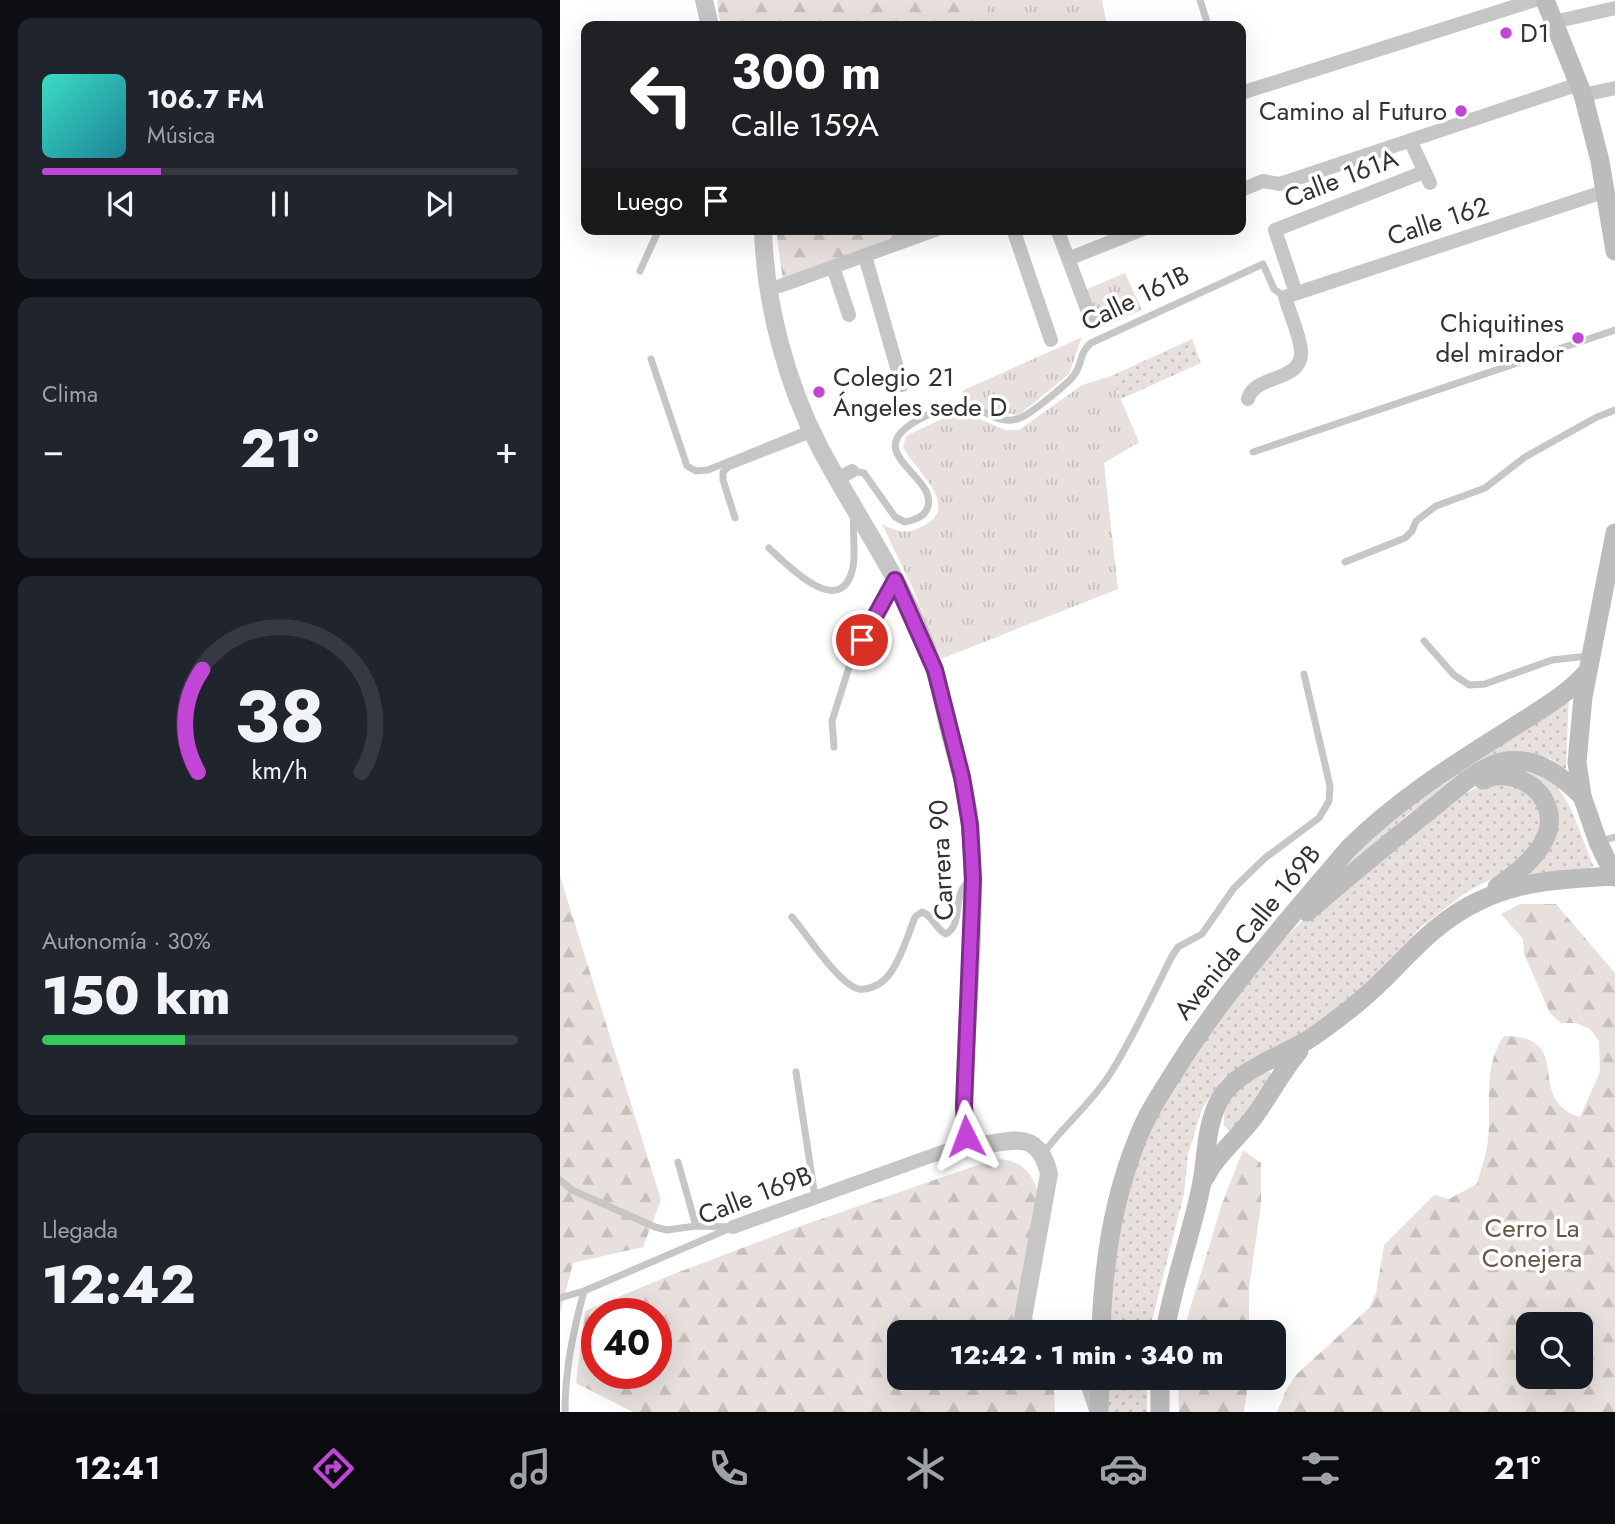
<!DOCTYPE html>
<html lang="es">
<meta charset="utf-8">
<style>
:root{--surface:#171b24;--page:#20242c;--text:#f1f3f6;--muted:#9ea1a6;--line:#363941;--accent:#c345d8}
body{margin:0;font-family:Jost,sans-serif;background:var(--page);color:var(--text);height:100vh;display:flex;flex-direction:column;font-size:26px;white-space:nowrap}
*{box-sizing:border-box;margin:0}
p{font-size:23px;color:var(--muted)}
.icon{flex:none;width:38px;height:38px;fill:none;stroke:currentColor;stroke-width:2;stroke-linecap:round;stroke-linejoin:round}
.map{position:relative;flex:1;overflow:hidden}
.panel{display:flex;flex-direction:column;gap:18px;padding:18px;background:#0d0f14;width:560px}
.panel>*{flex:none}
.guide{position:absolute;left:21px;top:21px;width:665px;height:214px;border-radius:14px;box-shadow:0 7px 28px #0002;background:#202124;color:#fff;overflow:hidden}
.tools{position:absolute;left:956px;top:1312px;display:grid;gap:14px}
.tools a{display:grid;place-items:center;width:77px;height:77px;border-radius:14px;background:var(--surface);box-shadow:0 7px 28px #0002;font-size:35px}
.speed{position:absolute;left:21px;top:1298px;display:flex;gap:14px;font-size:35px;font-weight:700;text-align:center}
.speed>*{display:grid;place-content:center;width:91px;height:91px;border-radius:50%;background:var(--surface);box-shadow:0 7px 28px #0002;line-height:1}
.speed .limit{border:10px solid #d22;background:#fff;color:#111}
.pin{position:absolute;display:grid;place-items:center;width:60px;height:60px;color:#fff;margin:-30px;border:4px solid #fff;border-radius:50%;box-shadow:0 2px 7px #0007}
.me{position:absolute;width:77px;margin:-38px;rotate:357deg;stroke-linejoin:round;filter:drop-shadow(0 0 5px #0008)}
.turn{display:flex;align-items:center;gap:24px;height:147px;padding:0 35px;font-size:32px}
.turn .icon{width:91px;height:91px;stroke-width:2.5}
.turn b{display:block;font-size:49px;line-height:60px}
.then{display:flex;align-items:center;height:66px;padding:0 35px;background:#0003;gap:14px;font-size:26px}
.big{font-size:52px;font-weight:800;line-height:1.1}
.panel .card{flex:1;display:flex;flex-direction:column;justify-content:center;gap:10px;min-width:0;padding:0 24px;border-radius:14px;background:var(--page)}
.panel .dial{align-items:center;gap:0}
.dial svg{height:182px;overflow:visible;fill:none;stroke:var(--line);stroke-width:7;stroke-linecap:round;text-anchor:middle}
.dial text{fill:var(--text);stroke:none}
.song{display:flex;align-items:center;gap:21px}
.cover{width:84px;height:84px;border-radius:10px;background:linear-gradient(135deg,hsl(170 70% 55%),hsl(190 70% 35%))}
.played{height:7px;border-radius:4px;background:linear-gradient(90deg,var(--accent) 25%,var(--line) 25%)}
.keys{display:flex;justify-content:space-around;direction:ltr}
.heat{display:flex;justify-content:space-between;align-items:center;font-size:38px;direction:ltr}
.charge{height:10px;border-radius:5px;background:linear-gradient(90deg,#34c759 30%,var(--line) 0)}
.trip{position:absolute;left:327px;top:1320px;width:399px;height:70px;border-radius:14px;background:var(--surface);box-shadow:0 7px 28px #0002;font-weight:800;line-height:70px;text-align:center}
.dock{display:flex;height:112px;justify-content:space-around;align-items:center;background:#090b0e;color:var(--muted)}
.dock .icon{width:49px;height:49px}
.dock .active{color:var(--accent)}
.dock b{font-size:32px;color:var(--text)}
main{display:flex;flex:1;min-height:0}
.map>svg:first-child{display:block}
</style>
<main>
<section class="panel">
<div class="card">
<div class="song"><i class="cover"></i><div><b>106.7 FM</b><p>Música</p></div></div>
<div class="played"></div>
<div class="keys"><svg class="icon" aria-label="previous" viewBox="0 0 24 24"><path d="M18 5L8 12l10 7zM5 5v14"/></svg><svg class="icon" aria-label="pause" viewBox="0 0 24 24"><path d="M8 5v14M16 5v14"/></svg><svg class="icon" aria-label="next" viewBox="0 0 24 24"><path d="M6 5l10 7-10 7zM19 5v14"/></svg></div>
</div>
<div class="card"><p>Clima</p>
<div class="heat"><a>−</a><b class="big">21°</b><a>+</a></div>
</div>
<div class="card dial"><svg viewBox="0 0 100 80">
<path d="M14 69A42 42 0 1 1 86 69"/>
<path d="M14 69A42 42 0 0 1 16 24" stroke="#c345d8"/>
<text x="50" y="56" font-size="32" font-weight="700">38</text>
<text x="50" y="72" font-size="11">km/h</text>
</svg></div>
<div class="card"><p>Autonomía · 30%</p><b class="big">150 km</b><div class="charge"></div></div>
<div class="card"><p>Llegada</p><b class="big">12:42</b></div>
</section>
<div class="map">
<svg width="1055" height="1412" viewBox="0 0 1055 1412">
<defs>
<pattern id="grass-dots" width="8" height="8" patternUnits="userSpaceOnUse" patternTransform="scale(1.75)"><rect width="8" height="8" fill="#e8e0dc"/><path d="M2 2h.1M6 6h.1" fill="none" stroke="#c7c1bd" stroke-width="1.8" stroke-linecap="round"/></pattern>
<pattern id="forest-firs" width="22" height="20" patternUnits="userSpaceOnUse" patternTransform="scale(1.75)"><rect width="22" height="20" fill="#e8e0dc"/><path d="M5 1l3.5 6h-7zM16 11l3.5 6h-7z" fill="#c7c1bd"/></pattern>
<pattern id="park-tufts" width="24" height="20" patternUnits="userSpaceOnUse" patternTransform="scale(1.75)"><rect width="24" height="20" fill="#e8e0dc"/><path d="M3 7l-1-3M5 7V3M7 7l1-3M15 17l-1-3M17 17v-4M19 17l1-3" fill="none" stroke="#c7c1bd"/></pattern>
</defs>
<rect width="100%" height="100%" fill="#fff"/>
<path fill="url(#grass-dots)" d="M632 339 641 363 561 399 551 376Z
M1009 692 1006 770 989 758 965 754 899 778 846 816 764 888 800 847 836 815Z
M951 765C1009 770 1014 823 1034 867L958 879 981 859 985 785 969 772Z
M934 779 955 782 982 809 981 825 975 846 943 873 908 891 862 926 811 983 753 1027 662 1079 642 1109 628 1154 624 1194 592 1320 591 1332H545L554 1225 601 1096 699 964 741 922 873 815 898 797Z
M703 1071 710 1072 709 1079 675 1131 669 1130 664 1126C662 1094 680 1088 703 1071Z
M546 1377H587V1412H547Z"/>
<path fill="url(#forest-firs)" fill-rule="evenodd" d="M157 0H431L421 26H163L159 17Z
M216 229H357L223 281Z
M0 876 101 1200 83 1247 13 1263 0 1313Z
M960 904H996L1055 973V1412H717L727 1388 737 1374 809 1308 816 1293 824 1245 874 1195 889 1199 917 1184C920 1172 925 1159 927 1147 933 1110 921 1068 944 1036 1017 1036 963 1099 1020 1117L1040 1072 1039 1041 1030 1029 1016 1023H1001L990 1013 964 954 963 939 941 914ZM968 1325H1020V1377H968Z
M683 1150 701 1163V1204L689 1288V1332H623L662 1204Z
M435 1159C459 1159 472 1170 478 1193L452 1332H340V1377H490L494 1390 495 1412H73L16 1383 25 1311 111 1275 238 1227ZM37 1314H96V1374H37Z
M618 1377H689L684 1412H619Z"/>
<path fill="url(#park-tufts)" d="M431 0H542L547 26H421Z
M565 273 582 310 540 328 523 291Z
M522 337 509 374 459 415 419 410 402 391Z
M551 376 579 442 544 463 558 589 381 659 354 591 322 524C335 531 345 534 359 528 406 508 354 470 343 447L346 436 392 414 405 413 446 430H459L522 385Z"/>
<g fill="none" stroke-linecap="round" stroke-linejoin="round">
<path stroke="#c6c6c6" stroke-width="7" d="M640 0 647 22 646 26
M80 271 99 229
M91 359 127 466 136 471 148 470 251 428
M693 452 1055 330
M292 471 304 473 335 517 345 522C353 520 363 518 367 509 380 479 309 457 346 428 358 418 394 401 410 406 427 411 441 426 460 418 469 415 508 384 514 375 523 364 518 354 531 343L703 264 714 289 725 297
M175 518 163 480V472L168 467 253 434
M209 548C227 565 282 622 293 567 296 551 292 533 294 517
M785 562 845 538 852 531 856 521 876 506 925 488 965 457 1037 417 1055 410
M864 641 894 675 909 685 925 684 992 660 1028 656
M274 747 272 721 291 661 335 581
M1038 842 1055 837
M232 917C246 933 279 985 299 989 307 990 318 986 324 980 338 968 348 935 355 917L362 912C373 915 375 929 386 934 405 923 390 893 411 880
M236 1072 255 1197
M483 1154C503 1126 531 1104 550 1074 573 1038 592 996 611 958L618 947 642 934 674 888 705 858 759 818 769 801 770 786 744 674
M118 1162 136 1226
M0 1180 12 1190 95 1227 107 1230 136 1226 173 1227
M0 1298 24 1291 173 1227
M5 1412C5 1370 13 1332 24 1291"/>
<path stroke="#c6c6c6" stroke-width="14" d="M994 22 1055 8
M681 93 975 0
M1023 95 1055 88
M850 140 870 183
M681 190 703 181 720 184 1019 84
M453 229 491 340
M497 229 533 325
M305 256 342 385
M508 259 583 229
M273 267 289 315
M220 286 378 229
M736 293 715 230 864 172
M688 399C695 373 744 383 741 350 739 333 730 314 725 297L1046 191
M278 479 292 471
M173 1227 410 1142"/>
<path stroke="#c6c6c6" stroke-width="18" d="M144 0 150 26
M203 229C205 302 226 383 260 448 298 520 349 589 374 668 380 688 384 709 389 730 397 762 408 794 410 828 419 928 403 1029 404 1129 416 1171 473 1105 489 1174L463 1318 466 1332
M527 1377 537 1407"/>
<path stroke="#bcbcbc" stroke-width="19" d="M985 0 1023 95 1040 161 1055 251
M1055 533 1023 697 1017 762 1022 796 1038 842 1055 877
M923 780C953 765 994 791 989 826 985 852 957 873 937 887
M747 912C789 876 831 841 875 806 895 790 920 765 947 761 978 757 1001 776 1022 796
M645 1178C657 1153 680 1137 696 1114 711 1093 722 1071 739 1051
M541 1332C543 1266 552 1201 577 1140 587 1113 603 1090 618 1066 667 988 729 919 788 849 835 802 891 766 947 731 976 712 1005 697 1028 671
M605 1332C613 1283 631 1236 641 1187 647 1158 645 1126 660 1099 676 1070 723 1056 751 1038 777 1020 803 1000 825 978 855 948 880 919 919 901 962 880 1007 879 1054 876
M600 1377V1412
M539 1412 540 1377"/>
</g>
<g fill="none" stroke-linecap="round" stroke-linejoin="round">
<defs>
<path id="route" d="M302 640 335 580 375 670 402 777 410 825 413 879 404 1106 406 1136"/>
</defs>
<use href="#route" stroke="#7f2d8c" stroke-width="18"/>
<use href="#route" stroke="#c345d8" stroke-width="12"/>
</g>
<g fill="#c345d8" stroke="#fff" stroke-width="2.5">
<circle cx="946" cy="33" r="7"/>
<circle cx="901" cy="111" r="7"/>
<circle cx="1018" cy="338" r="7"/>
<circle cx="259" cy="392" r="7"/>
</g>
<g text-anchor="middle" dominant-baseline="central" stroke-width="7" stroke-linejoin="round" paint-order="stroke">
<g font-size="26" fill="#323232" stroke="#fff" text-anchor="start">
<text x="960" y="33">D1</text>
<text x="887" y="111" text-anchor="end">Camino al Futuro</text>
<text x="1004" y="323" text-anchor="end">Chiquitines<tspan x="1004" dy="30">del mirador</tspan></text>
<text x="273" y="377">Colegio 21<tspan x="273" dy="30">Ángeles sede D</tspan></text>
</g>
<g font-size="26" fill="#323232" stroke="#fff">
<text transform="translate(781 178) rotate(-21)">Calle 161A</text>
<text transform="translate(878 221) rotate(-18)">Calle 162</text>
<text transform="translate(575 298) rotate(-26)">Calle 161B</text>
<text transform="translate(381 860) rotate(-93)">Carrera 90</text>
<text transform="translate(687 932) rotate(-51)">Avenida Calle 169B</text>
<text transform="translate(195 1195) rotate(-21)">Calle 169B</text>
</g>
<g font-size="26" fill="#6b5542" stroke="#fff">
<text x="972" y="1228">Cerro La<tspan x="972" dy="30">Conejera</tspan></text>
</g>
</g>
</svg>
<div class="tools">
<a><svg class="icon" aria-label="search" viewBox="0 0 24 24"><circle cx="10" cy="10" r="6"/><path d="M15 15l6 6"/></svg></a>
</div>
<div class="speed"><div class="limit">40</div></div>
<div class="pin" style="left:302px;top:640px;background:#d93025"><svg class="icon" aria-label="arrive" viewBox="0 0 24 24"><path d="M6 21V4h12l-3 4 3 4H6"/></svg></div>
<svg class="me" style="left:406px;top:1136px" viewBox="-20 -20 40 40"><path d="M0-17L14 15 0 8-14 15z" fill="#c345d8" stroke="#fff" stroke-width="4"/></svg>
<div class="trip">12:42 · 1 min · 340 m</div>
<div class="guide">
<div class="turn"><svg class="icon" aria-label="left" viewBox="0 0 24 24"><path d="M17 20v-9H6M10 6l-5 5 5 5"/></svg><div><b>300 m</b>Calle 159A</div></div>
<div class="then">Luego<svg class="icon" aria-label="arrive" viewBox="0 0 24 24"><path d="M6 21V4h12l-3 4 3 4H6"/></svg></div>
</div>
</div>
</main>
<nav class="dock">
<b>12:41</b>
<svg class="icon active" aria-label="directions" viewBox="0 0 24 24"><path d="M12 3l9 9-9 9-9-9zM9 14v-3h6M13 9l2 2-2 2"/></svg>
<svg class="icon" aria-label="music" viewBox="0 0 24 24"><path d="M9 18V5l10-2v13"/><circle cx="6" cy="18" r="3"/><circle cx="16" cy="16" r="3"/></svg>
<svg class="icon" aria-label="phone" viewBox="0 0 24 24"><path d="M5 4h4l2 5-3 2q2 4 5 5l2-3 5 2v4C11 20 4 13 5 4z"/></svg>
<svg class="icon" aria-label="climate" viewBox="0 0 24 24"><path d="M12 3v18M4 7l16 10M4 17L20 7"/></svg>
<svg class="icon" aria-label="car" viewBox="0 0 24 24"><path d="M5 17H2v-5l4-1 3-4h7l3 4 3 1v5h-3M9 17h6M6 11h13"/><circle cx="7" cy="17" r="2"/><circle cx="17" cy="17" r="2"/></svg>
<svg class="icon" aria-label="filters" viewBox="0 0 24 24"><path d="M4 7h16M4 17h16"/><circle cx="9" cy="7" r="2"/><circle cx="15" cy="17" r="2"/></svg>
<b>21°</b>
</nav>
